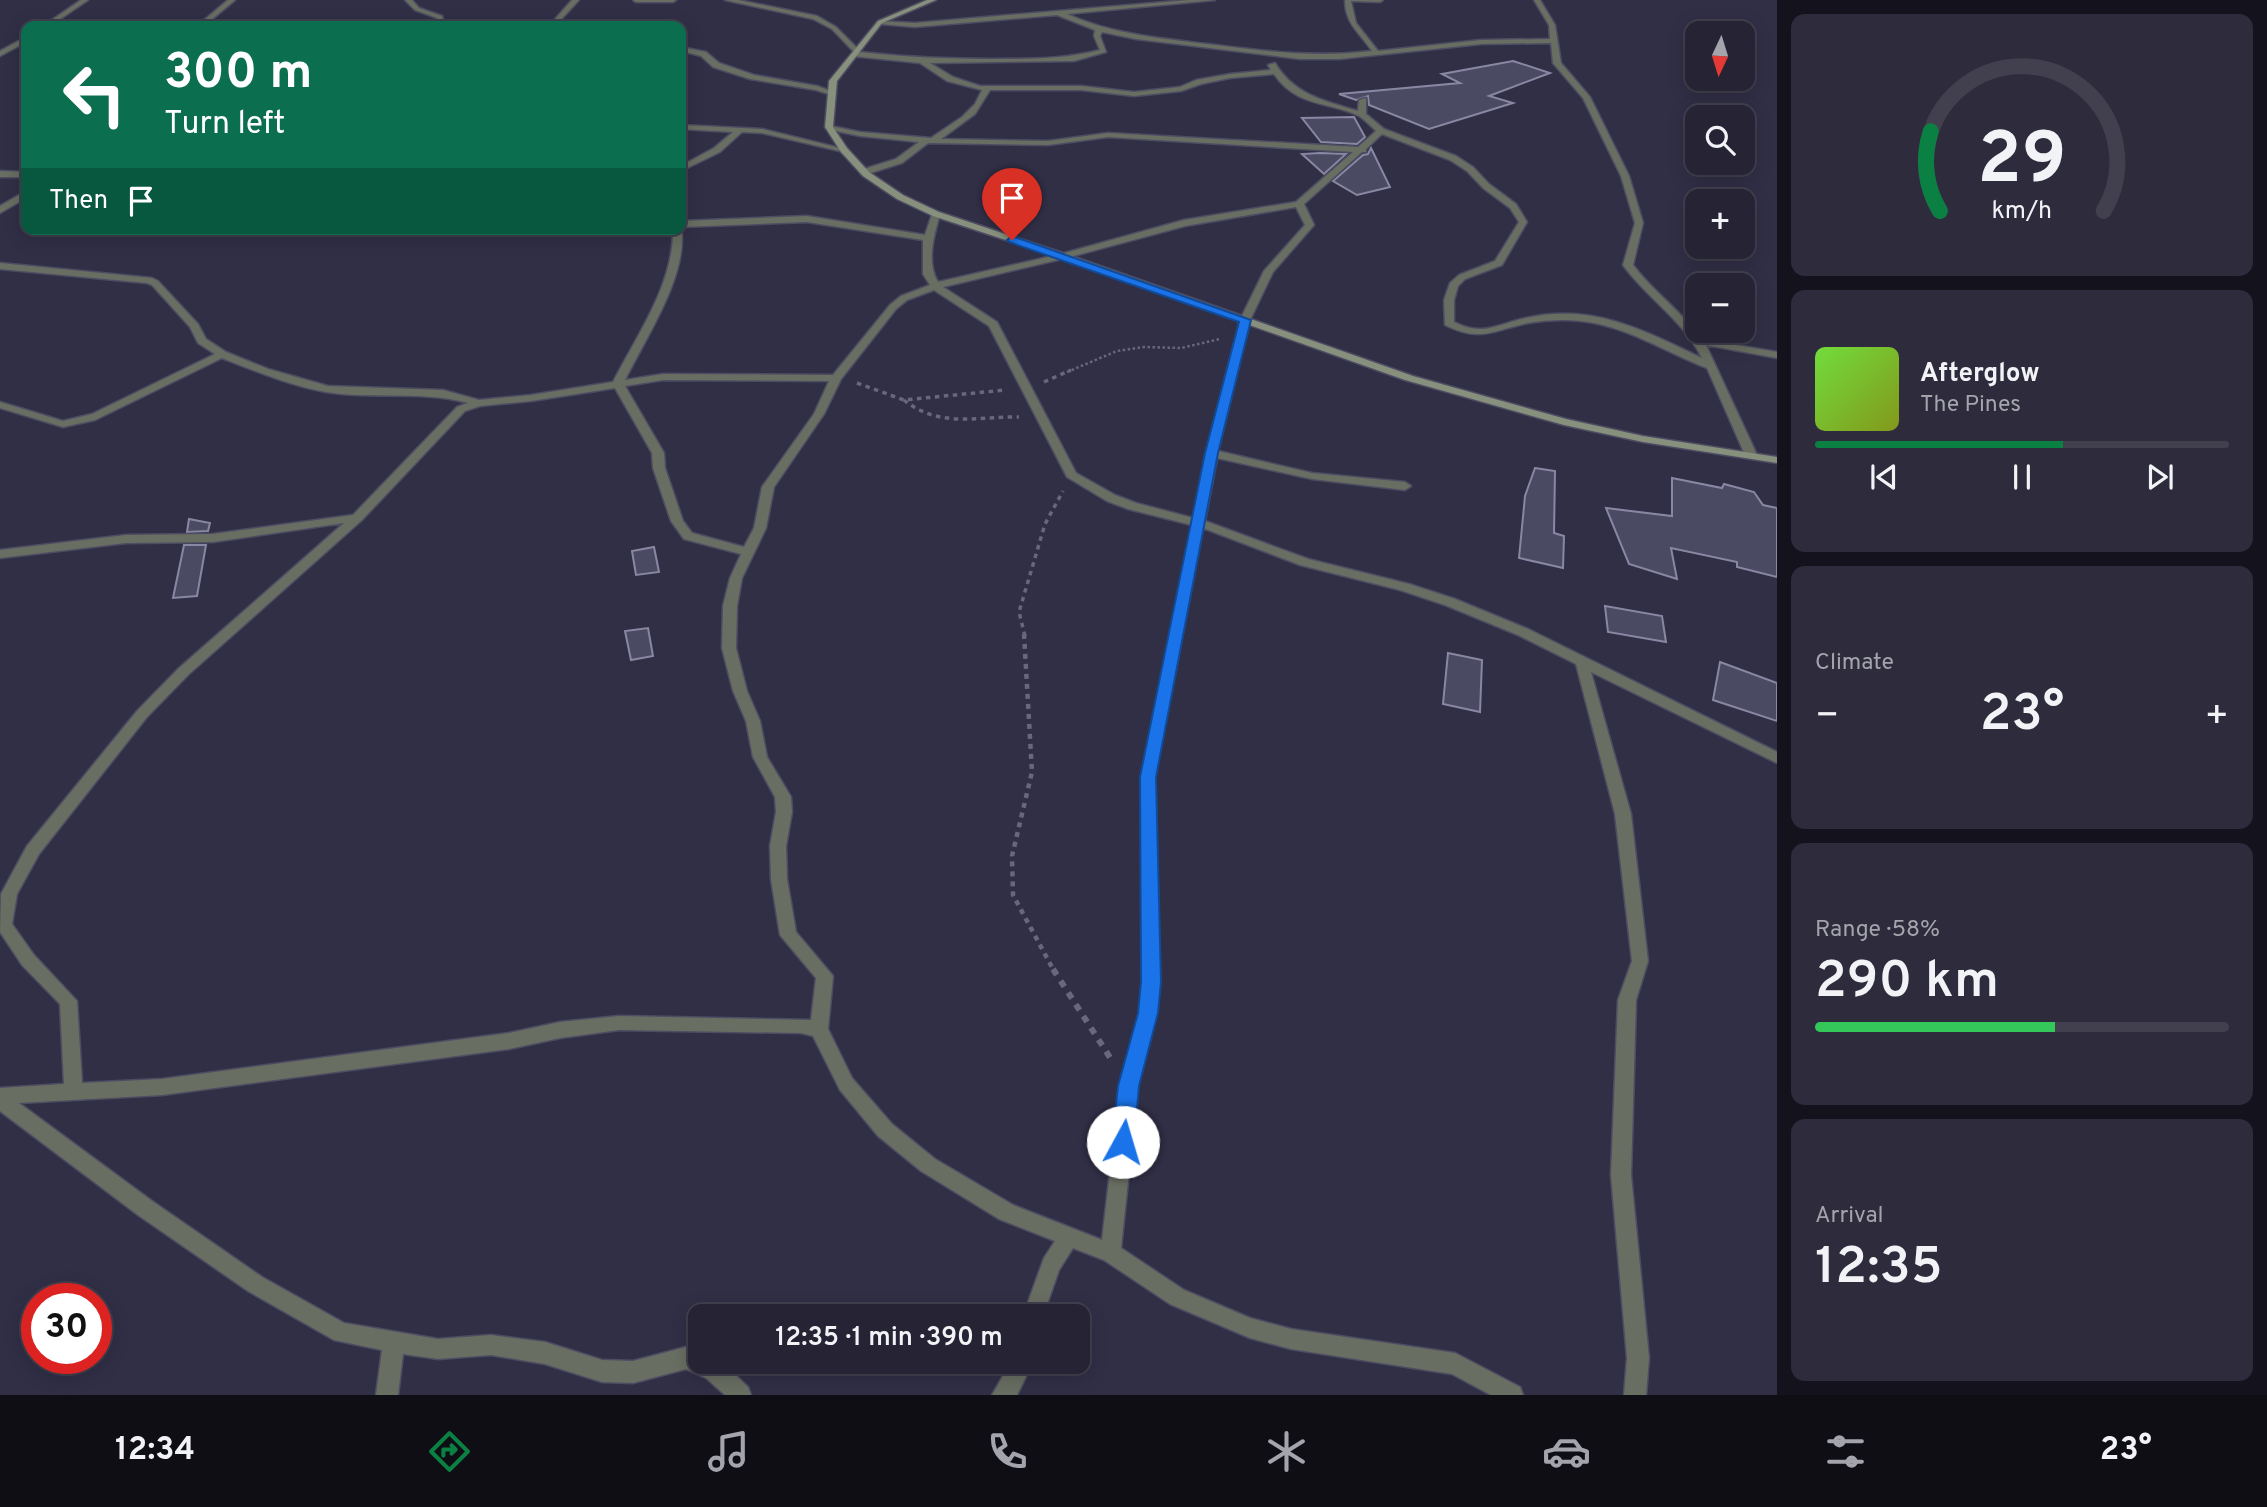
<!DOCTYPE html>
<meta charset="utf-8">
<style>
:root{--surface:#252334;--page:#2d2b3c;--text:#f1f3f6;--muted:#a3a4ac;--line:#42404f;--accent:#0b8043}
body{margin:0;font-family:Overpass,sans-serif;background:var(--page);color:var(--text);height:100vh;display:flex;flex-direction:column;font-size:26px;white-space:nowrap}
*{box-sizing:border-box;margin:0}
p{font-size:23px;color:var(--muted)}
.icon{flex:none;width:38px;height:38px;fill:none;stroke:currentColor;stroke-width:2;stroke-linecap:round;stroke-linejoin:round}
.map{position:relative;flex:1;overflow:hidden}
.side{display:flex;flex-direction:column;gap:14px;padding:14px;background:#14131d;width:490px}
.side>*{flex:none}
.guide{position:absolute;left:21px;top:21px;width:665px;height:214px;border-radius:14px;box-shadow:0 4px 18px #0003,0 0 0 2px var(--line);background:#0b6e4f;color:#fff;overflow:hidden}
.needle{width:46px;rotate:184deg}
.fabs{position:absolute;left:1685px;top:21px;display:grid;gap:14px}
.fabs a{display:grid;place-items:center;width:70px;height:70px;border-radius:14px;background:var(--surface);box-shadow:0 4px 18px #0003,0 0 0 2px var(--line);font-size:35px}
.speed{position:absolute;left:21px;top:1283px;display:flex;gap:14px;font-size:35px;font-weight:700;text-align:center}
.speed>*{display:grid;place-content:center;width:91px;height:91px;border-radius:50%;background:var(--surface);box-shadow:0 4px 18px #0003,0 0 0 2px var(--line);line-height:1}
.speed .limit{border:10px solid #d22;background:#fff;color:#111}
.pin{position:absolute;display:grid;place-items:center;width:60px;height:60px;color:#fff;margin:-72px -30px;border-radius:50% 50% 50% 0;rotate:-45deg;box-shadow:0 0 7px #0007}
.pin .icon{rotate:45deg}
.me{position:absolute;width:77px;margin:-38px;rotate:6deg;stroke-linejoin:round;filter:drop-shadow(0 0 5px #0008)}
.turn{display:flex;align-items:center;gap:24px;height:147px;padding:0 28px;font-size:32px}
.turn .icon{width:91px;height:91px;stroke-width:2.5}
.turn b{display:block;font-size:49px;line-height:60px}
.then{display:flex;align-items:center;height:66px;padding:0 28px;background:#0003;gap:14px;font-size:26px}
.big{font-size:52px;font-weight:600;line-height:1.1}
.side .widget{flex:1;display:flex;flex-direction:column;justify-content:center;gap:10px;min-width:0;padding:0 24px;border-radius:14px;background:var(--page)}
.side .dial{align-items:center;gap:0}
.dial svg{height:182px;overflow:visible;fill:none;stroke:var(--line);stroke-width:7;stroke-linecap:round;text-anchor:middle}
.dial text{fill:var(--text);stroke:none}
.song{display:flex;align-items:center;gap:21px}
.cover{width:84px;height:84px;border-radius:10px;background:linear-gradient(135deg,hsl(100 70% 55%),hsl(70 70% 35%))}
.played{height:7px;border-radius:4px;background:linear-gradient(90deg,var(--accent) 60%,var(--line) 60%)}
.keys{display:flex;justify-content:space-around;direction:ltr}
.heat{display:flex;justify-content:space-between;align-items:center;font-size:38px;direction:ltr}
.charge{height:10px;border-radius:5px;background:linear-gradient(90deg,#34c759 58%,var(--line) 0)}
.trip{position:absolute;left:688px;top:1304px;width:402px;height:70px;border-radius:14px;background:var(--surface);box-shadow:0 4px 18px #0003,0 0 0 2px var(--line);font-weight:600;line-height:70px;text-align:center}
.menu{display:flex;height:112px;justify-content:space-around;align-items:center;background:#0f0e15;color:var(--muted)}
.menu .icon{width:49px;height:49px}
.menu .active{color:var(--accent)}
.menu b{font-size:32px;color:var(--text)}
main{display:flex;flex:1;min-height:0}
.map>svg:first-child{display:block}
</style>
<main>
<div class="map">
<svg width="1777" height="1395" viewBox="0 0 1777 1395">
<rect width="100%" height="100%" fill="#312f46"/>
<path fill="#4b4a63" stroke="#8987a3" stroke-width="2" d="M1513 61 1550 73 1489 96 1513 103 1429 129 1369 105 1368 96 1356 100 1339 94 1460 83 1442 74Z
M1354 117 1365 137 1357 144 1321 142 1302 118Z
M1371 148 1390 187 1357 195 1333 181 1363 155 1368 154Z
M1320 153 1346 154 1324 174 1302 154Z
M1535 468 1555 471 1554 533 1564 536 1563 568 1519 558 1525 496Z
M1672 478 1722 488 1724 484 1754 492 1763 505 1777 508V577L1737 567V562L1671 548 1677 579 1629 564 1606 508 1672 516Z
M189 519 210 523 208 531 187 532Z
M184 545H206L197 596 173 598Z
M654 547 659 572 636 575 632 551Z
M1605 606 1662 616 1666 642 1608 632Z
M648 628 653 656 631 660 625 631Z
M1448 653 1482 660 1480 712 1443 704Z
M1720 662 1777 683V721L1713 700Z"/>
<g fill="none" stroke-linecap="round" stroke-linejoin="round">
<defs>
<path id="street" d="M81 0H88L50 26H43Z
M228 0H235L204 26H197Z
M405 0H412L419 8 442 16 444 23 439 24 437 18 415 10Z
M572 0H579L555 26H549Z
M633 0H676L673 2H636Z
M725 0H738L817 16 836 27 859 50 860 52C905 57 948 59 994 59 1030 59 1065 59 1100 50L1094 36 1095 30 1057 15 915 27 880 24 878 21 915 23 1189 0H1215L1067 14C1112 34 1158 38 1207 44 1264 51 1313 58 1372 51 1360 33 1345 24 1345 0H1383L1380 2 1351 1 1356 23 1378 51 1481 40 1550 39 1549 25 1534 0H1540L1555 25 1561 63 1590 97 1629 176 1643 223 1633 265C1653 292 1682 311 1701 339L1777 352V358L1706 345 1757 455 1751 458 1745 455 1707 368C1665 352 1627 326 1581 321 1564 319 1545 320 1528 323 1493 330 1481 343 1445 325L1444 300 1450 283 1459 275 1495 261 1519 222 1510 208 1483 188 1467 171 1450 160 1382 134 1366 149V152H1362L1304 204 1314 225 1273 272 1250 320 1218 451 1312 473 1405 482 1411 486 1405 490 1312 479 1217 458 1205 521 1308 559 1409 584 1455 599 1528 629 1777 752V763L1591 672 1631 814 1648 961 1636 1000 1631 1175 1649 1358 1646 1395H1624L1627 1358 1611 1175 1618 1000 1632 961 1615 814 1576 664 1518 635 1445 605 1400 590 1300 565 1203 528 1155 777 1160 982 1157 1013 1138 1086 1121 1248 1184 1290 1250 1318 1291 1329 1455 1353 1520 1387 1523 1395H1491L1452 1374 1291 1349 1250 1338 1170 1304 1104 1260 1073 1248 1059 1270 1043 1316H1023L1044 1258 1055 1241 999 1219 921 1171 878 1136 840 1090 813 1036 801 1033 619 1030 560 1038 509 1049 162 1095 19 1103 152 1201 262 1277 344 1323 438 1339 491 1335 545 1342 602 1360 633 1361 686 1347 700 1353V1362H722L748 1387 751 1395H725L706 1378 686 1369 633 1383 602 1382 545 1364 491 1355 438 1359 403 1354 398 1395H376L382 1350 334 1340 248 1291 138 1215 0 1111V1088L64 1084 60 1004 22 965 0 932 1 894 27 846 137 711 178 669 344 523 213 542 126 543 0 558V550L126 535 213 534 353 515 457 407 468 403C419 390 374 400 326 392 291 386 255 371 222 358L95 420 63 427 0 408V402L63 421 92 414 215 354 198 343 190 327 152 285 147 283 0 269V263L152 278 158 281 198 324 206 339 226 352 268 369 328 386 443 390 479 400 531 395 613 382C637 335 674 284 673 229L681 228C689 274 645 339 625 380L663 374 833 375 890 305 901 296 930 285 923 274V240L807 222 681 227V221L807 216 925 235 932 214 936 211 940 214C934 235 926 262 938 282L1061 254 1184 220 1296 202 1353 152 1108 137 1048 145 928 143 902 163 864 175 861 174V170L896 159 919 142 860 136 826 129V125L860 132 931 138 962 117 975 104 982 90 947 81 920 63 852 56 854 52 832 29 813 19ZM1102 32 1136 39 1300 59H1339L1481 44 1551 43 1553 63 1583 98 1621 176 1635 223 1623 265C1648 299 1683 320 1702 358 1662 339 1620 317 1575 314 1559 313 1542 314 1526 318 1497 324 1484 337 1454 322V300L1458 286 1465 279 1502 265 1527 222 1516 204 1489 184 1473 167 1456 156 1384 129 1366 114V98L1359 100 1358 111C1325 101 1294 95 1275 63L1268 65 1271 70 1230 74 1196 80 1180 87 1134 92 1081 86H980L953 77 930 63 1074 61 1106 52 1100 36ZM1274 74C1297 108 1329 101 1359 116 1365 120 1371 126 1376 131L1358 147 1108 133 1048 141 941 139 975 114 990 90H1081L1134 96 1181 91 1201 84 1230 78ZM1296 207 1305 225 1264 271 1240 320 1206 453 1193 518 1136 503 1115 495 1076 473 997 322 943 287 1066 258 1185 226ZM934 290 989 326 1067 477 1107 501 1128 509 1192 525 1141 777 1142 982 1139 1013 1120 1086 1102 1240 1013 1205 935 1159 892 1124 852 1078 828 1029 833 976 796 932 787 879 786 846 792 812 791 797 767 757 760 721 747 691 736 648 737 606 742 578 766 528 774 487 824 414 841 379 896 309 907 300ZM663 380 829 381 814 414 762 487 754 528 744 547 692 533 683 521 665 468 664 453 625 386ZM615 388 652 453 653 468 671 521 684 539 741 554 730 578 723 606 722 648 733 691 746 721 753 757 775 797 776 812 770 846 771 879 780 935 816 978 811 1020 619 1016 560 1022 509 1033 162 1079 82 1083 77 1001 34 955 12 924 17 894 39 854 147 717 188 675 362 520 465 411 480 406 531 401Z
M26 37V42L0 56V51Z
M681 47 706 52 719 63 754 75 817 86 836 93 832 95 816 90 750 79 713 67 701 56 681 51Z
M681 125 762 129 848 150 844 152 762 133 742 132 720 152 681 171V166L714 148 733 132 681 129Z
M0 171 26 172V177H0Z
M26 191V198L0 213V206Z
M1011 1362H1033L1017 1395H992Z"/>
<path id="secondary" d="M927 0H936L882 23 837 81 833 127 847 148 869 172 903 195 939 212 1066 254 1413 376 1566 419 1643 436 1777 457V463L1643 442 1564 425 1405 380 1060 258 933 216 897 199 863 176 841 152 825 127 829 81 878 21Z"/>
</defs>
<use href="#street" stroke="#4e4c62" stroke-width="3"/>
<use href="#secondary" stroke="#4e4c62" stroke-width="3"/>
<path stroke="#68677b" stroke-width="2.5" stroke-dasharray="2.5 2.5" stroke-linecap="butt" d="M1067 372 1117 351 1144 347 1181 348 1220 339"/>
<path stroke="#68677b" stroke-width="3.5" stroke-dasharray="4.5 4.5" stroke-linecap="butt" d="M1044 382 1071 370
M857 383 904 400 1005 390
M904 400C940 429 978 416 1019 417
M1025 636 1019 612 1045 524 1063 491"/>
<path stroke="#68677b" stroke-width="4.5" stroke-dasharray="5 5" stroke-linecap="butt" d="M1024 634 1032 772 1012 856 1013 895 1054 971"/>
<path stroke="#68677b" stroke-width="6" stroke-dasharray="7 7" stroke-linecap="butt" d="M1053 969 1111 1059"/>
<use href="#street" fill="#696e62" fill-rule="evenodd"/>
<use href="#secondary" fill="#878f7d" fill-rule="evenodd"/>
</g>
<path fill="#1a73e8" stroke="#114b97" stroke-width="2" d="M1012 236 1251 320 1218 453 1156 777 1161 982 1158 1013 1139 1086 1134 1142 1131 1149 1123 1152 1115 1149 1112 1142 1118 1086 1138 1013 1141 982 1140 777 1205 453 1239 322 1009 242 1007 240Z"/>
</svg>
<div class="fabs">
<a><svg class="needle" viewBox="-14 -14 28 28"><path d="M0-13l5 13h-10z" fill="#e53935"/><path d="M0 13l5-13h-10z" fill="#a3a4ac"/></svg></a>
<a><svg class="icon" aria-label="search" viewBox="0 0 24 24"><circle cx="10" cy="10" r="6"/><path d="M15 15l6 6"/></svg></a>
<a>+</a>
<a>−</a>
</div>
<div class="speed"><div class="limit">30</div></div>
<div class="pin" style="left:1012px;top:240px;background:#d93025"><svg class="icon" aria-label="arrive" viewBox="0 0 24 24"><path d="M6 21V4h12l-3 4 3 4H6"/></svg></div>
<svg class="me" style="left:1123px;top:1142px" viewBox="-20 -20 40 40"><circle r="19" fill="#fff"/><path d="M0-13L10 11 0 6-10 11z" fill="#1a73e8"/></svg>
<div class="trip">12:35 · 1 min · 390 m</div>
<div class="guide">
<div class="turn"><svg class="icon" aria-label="left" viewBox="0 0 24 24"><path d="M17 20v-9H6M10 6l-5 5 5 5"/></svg><div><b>300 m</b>Turn left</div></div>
<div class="then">Then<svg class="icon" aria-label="arrive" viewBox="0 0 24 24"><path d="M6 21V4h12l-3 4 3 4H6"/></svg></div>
</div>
</div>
<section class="side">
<div class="widget dial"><svg viewBox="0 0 100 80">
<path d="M14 69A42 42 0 1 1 86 69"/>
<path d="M14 69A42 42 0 0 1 10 34" stroke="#0b8043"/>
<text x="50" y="56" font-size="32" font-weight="700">29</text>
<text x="50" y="72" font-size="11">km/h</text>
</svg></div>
<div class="widget">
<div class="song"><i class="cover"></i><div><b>Afterglow</b><p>The Pines</p></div></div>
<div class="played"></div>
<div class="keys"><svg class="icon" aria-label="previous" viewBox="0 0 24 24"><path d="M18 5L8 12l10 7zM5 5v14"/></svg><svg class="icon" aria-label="pause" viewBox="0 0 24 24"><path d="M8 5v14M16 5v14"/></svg><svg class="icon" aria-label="next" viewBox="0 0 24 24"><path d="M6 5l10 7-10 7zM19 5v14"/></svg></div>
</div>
<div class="widget"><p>Climate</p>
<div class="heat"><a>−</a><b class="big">23°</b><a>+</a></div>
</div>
<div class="widget"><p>Range · 58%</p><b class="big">290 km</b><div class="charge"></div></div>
<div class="widget"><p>Arrival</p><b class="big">12:35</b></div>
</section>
</main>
<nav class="menu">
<b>12:34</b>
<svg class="icon active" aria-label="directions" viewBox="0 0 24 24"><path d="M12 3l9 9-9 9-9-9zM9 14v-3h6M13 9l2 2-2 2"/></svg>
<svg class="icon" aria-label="music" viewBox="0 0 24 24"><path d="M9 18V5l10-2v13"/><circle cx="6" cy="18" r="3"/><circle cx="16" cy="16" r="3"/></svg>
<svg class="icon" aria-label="phone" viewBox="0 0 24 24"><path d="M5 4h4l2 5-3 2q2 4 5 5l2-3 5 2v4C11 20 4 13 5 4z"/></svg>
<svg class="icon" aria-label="climate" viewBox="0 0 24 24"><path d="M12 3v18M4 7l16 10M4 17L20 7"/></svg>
<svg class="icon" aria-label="car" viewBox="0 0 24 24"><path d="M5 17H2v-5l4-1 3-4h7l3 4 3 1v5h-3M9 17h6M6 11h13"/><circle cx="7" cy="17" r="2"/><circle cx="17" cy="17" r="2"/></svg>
<svg class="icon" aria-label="filters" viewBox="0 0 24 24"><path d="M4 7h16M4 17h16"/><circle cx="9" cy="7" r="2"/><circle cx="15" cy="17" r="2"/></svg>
<b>23°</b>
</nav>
